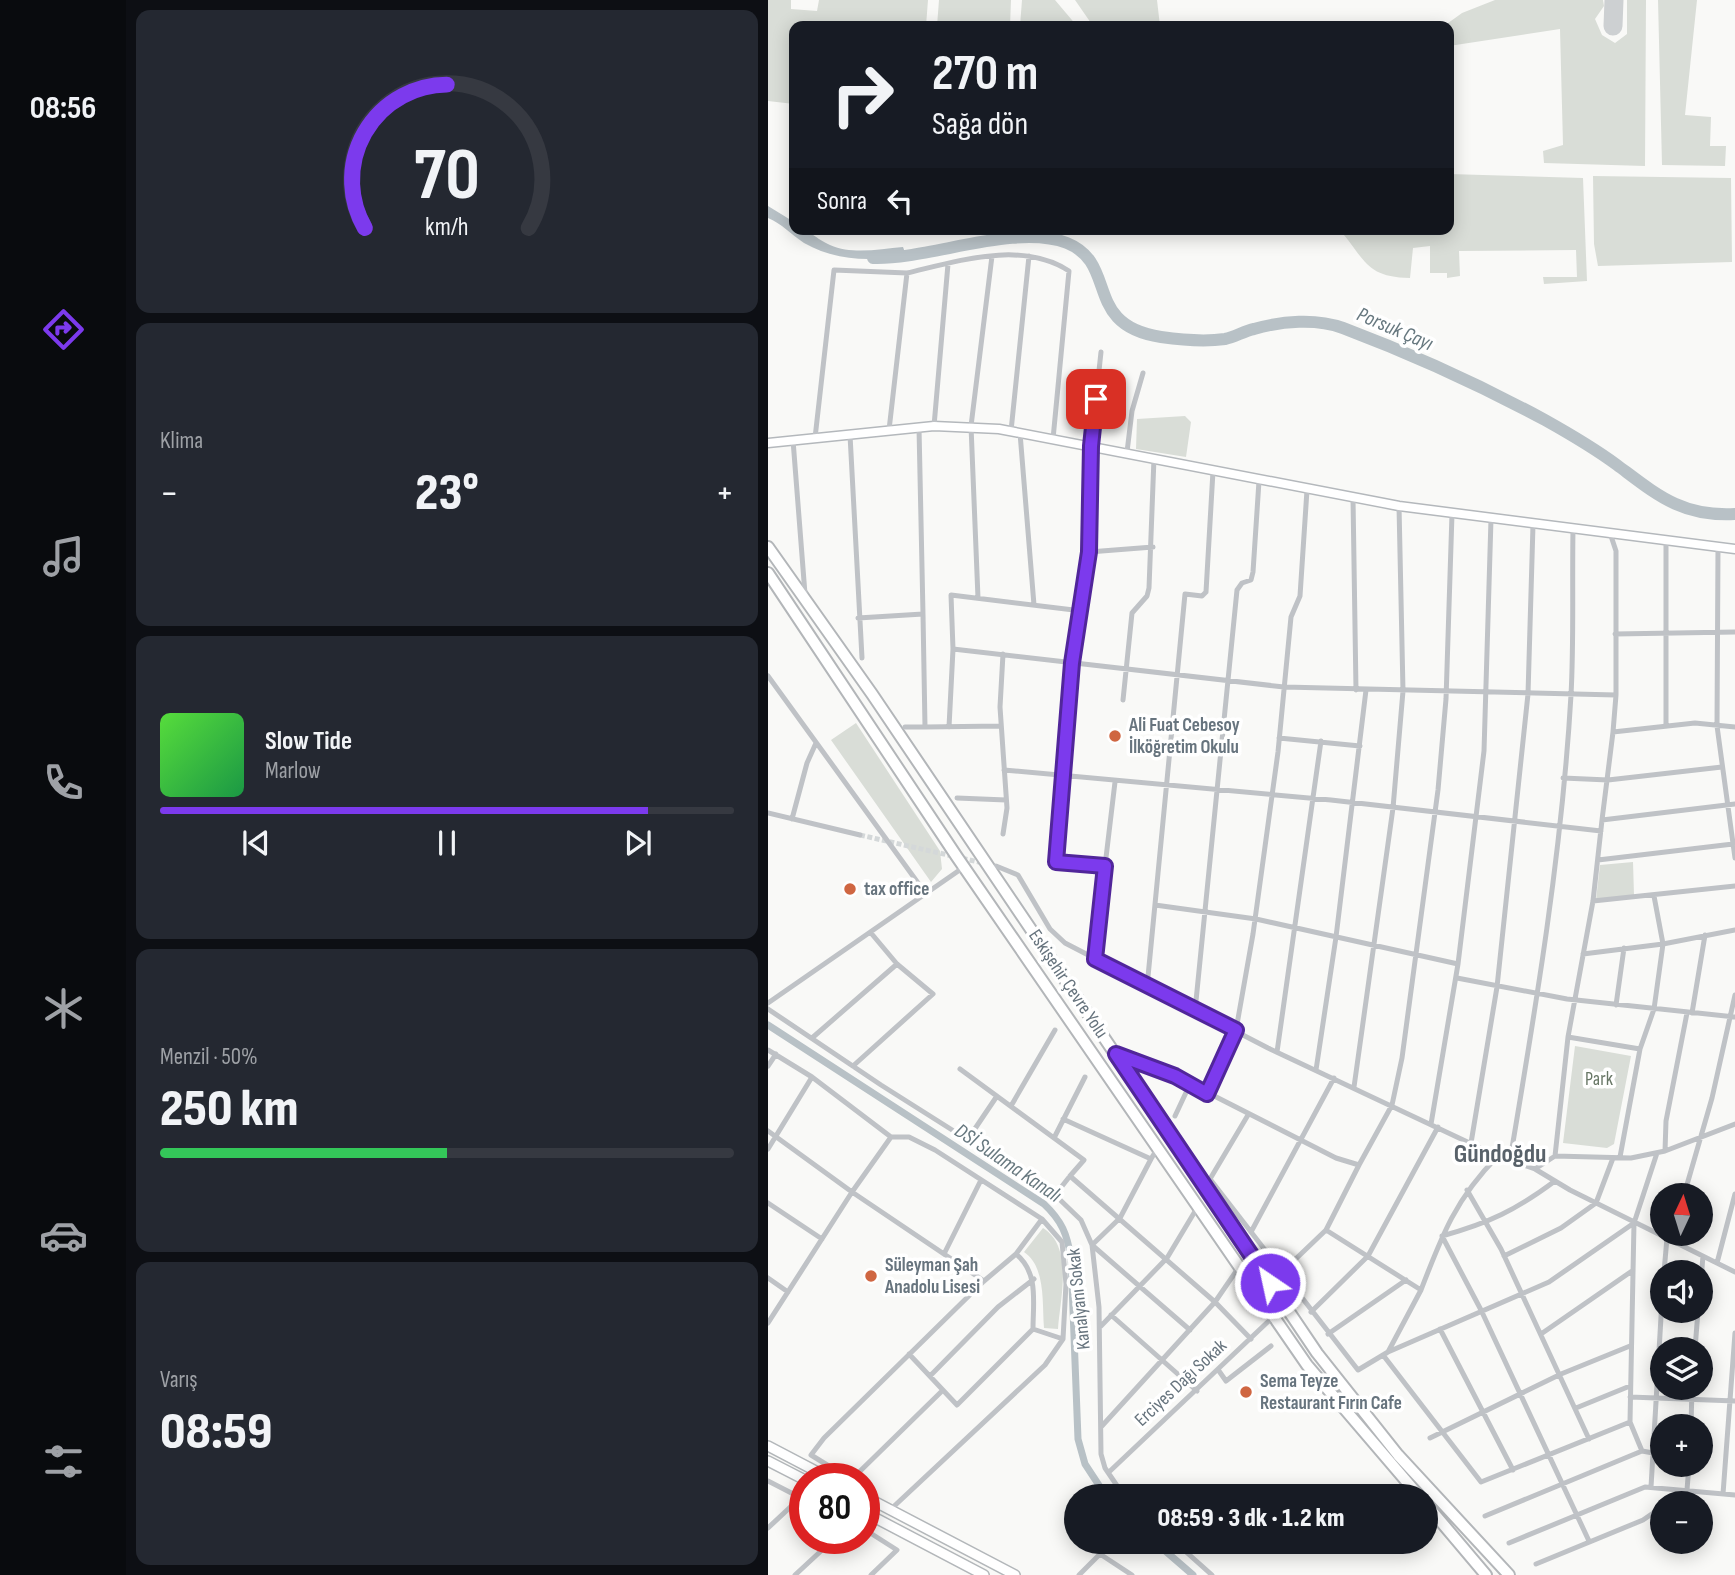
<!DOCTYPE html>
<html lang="tr">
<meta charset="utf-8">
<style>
:root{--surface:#171b24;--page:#242831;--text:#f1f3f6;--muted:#9ea1a6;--line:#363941;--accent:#7c3aed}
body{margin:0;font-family:"Sofia Sans Condensed",sans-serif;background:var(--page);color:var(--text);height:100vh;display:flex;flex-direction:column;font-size:26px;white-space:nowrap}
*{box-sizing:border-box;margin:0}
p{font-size:23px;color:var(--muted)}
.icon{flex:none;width:38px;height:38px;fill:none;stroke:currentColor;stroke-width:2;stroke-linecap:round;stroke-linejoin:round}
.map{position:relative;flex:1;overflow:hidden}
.panel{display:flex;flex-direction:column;gap:10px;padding:10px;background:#0d0f14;width:642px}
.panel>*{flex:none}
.top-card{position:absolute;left:21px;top:21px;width:665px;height:214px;border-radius:14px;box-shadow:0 4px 18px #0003;background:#171b24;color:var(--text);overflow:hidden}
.needle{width:46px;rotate:4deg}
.controls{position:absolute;left:882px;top:1183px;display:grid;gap:14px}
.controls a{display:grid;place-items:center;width:63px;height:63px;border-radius:50%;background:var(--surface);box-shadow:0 4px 18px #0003;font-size:35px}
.speed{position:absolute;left:21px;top:1463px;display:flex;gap:14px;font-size:35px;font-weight:700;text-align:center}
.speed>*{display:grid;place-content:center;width:91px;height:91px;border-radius:50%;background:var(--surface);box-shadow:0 4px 18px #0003;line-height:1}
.speed .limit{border:10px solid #d22;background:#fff;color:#111}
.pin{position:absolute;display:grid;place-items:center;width:60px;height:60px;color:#fff;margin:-30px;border-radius:14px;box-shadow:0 4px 10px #0006}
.me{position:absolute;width:77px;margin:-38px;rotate:326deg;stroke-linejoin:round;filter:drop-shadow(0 0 5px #0008)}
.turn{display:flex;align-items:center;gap:24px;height:147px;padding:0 28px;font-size:32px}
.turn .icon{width:91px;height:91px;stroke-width:2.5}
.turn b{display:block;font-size:49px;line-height:60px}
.then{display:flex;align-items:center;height:66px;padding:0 28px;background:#0003;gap:14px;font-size:26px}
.big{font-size:52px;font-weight:800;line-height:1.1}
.panel .tile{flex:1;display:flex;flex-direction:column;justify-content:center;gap:10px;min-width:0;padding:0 24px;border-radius:14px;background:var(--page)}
.panel .dial{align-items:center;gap:0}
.dial svg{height:182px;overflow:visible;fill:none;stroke:var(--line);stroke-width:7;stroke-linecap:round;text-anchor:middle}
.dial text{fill:var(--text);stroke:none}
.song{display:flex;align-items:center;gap:21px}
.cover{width:84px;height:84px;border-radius:10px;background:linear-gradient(135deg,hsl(110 70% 55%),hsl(140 70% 35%))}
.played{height:7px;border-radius:4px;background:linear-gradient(90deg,var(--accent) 85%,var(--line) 85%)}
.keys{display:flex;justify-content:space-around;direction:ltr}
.heat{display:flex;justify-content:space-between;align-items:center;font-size:38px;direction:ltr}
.charge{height:10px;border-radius:5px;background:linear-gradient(90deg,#34c759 50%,var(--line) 0)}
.trip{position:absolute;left:296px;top:1484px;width:374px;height:70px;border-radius:35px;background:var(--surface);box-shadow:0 4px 18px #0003;font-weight:800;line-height:70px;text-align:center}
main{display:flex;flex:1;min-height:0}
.dock{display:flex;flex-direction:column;width:126px;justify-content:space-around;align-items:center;background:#090b0e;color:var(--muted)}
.dock .icon{width:49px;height:49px}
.dock .on{color:var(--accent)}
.dock b{font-size:32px;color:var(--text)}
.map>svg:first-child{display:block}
</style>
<main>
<nav class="dock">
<b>08:56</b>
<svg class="icon on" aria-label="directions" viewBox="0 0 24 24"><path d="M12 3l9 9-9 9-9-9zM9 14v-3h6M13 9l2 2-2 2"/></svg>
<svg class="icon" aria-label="music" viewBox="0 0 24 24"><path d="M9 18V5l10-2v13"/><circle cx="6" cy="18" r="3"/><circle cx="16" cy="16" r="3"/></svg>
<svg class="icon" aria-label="phone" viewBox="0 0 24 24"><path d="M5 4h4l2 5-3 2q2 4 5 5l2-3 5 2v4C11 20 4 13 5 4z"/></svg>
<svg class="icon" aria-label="climate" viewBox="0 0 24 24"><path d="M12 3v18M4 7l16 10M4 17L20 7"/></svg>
<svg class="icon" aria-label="car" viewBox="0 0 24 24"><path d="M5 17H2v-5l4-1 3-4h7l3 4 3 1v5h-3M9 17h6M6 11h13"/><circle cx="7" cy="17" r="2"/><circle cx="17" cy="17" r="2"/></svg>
<svg class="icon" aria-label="filters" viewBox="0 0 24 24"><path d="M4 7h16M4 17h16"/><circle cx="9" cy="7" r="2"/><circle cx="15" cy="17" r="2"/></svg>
</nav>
<section class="panel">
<div class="tile dial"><svg viewBox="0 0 100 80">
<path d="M14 69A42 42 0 1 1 86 69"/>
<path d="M14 69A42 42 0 0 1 50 6" stroke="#7c3aed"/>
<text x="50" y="56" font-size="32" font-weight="700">70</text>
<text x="50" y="72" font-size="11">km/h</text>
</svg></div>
<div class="tile"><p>Klima</p>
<div class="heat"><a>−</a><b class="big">23°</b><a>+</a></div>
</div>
<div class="tile">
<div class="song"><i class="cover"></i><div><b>Slow Tide</b><p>Marlow</p></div></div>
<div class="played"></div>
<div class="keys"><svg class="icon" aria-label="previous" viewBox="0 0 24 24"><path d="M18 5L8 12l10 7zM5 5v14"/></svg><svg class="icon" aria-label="pause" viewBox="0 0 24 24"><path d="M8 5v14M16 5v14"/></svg><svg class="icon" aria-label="next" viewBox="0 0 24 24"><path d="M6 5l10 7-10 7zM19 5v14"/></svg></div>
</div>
<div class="tile"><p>Menzil · 50%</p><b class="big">250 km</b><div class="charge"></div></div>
<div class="tile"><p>Varış</p><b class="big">08:59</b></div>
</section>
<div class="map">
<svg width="967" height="1575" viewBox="0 0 967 1575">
<rect width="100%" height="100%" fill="#f9f9f7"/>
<path fill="#d9ddd7" d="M0 0H23V9L49 11 51 0H160L158 26H26V104L0 101Z
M171 0H243L242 26H169Z
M254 0H287L309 26H252Z
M307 0H389L392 26H325Z
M727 0H835L836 6 827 19 834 35 847 43 859 34V0H878L877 166 776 163 775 151 795 145 792 29 681 46V26H676L694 13Z
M890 0H929L917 115 943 117 942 146H958L957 166 894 165Z
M681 174 815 178 819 281 776 284 775 277H809L808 250 691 251 692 276 679 278V273H662V246L645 248 642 278C597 277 598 260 571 229H681Z
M825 176 963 178 964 262 830 266 826 244Z
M417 416 423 422 418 457 368 449 369 419Z
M88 723 172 851 174 869 163 882 63 740Z
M865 862 866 895 828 900 832 865Z
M807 1046 863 1056 846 1144 839 1148 795 1143Z
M275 1228C306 1247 292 1299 290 1329L276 1328C274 1303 278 1267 256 1252Z"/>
<path fill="#b8c1c6" d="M0 206 26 222V229C42 229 48 239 62 245 85 255 111 249 135 247L138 255C103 262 68 261 36 243 24 235 13 223 0 218Z"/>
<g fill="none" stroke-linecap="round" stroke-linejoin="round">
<path stroke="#b8c1c6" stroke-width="7" d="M0 1025 276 1204C294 1221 299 1234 303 1258L310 1439 317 1464 338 1496
M387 1542 425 1575"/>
<path stroke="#b8c1c6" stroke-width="12" d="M105 258C160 260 247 223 299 243 351 264 314 325 393 337 414 340 436 342 457 339 467 337 476 331 486 329 514 321 548 318 575 328 644 354 712 385 777 420 802 434 826 448 849 465 888 494 913 517 967 514"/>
<path stroke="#cdd0d2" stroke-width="19" d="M845 26 846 0"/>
<path stroke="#d4d8d9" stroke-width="5" stroke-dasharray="5 2.5" stroke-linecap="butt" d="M92 835 215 863"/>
<defs>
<path id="secondary" d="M0 443 166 426 231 429 631 506 967 549"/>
<path id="primary" d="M0 1446 63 1479
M0 1461 37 1480
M96 1496 247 1575
M96 1512 216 1575"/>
<path id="highway" d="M0 547 104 694 549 1353 630 1455 741 1575
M0 573 189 857 539 1365 651 1496
M658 1504 718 1575"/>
</defs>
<use href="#secondary" stroke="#b4b8bc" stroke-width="11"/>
<use href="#primary" stroke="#b3b7ba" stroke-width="12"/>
<use href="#highway" stroke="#b3b6b9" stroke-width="14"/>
<path stroke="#bfc2c6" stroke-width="5" d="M166 426 180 264
M121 430 139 273C190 261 254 240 301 271L285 439
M243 431 261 256
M252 433 266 605
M82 435 94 658
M47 438 66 270 139 273
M25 440 37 594
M359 452 364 411 375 373
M585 498 588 690
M950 548 949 726 967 858
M321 552 385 547
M210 598 203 426 224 256
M314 611 304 663 288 862 337 866 327 959
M90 618 155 614 151 428
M847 634 967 632
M185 649 516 687 848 695V551L843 536
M0 676 158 894
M848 695 845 732 927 723 967 727
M355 700 364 613 379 596 381 588 386 458
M898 726V541
M137 727H157L155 614
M157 727 233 726
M181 727 185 649 183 595 314 611 321 552 323 445 333 352
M845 732 834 820 967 804
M511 738 592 746
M236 770 563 800 833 831
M795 778 840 780 954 767
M189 798 238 800
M0 813 92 835
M24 819 39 763 48 743
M235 834 239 808 232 707 235 654
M830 860 965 844
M228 866 250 875 282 929 297 943 500 1048 725 1154 767 1169 802 1190 967 1272
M337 866 347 782
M825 901 967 886
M387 905 488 919 690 964 663 1124
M815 954 895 944 967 930
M690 964 716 751 723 519
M689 978 799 999 967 1017
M379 987 417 594 434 596 438 592 445 471
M0 1003 196 867
M848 1005 856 948
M0 1009 113 1085 287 1195 313 1220 324 1245 331 1307 333 1454 337 1468 356 1496
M427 1011 469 590 474 583 483 580 485 572 491 481
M924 1013 937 935
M800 1037 872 1049 852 1157
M44 1038 129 964
M872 1049 886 1009 895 944 886 896
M0 1050 44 1077 123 1137
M509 1052 553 741
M350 1055 407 1076 568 1158 591 1165 624 1105 634 1058 670 790 678 699 684 514
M0 1066 8 1054
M85 1066 165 994 129 964 103 933
M192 1069 316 1160 302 1176 447 1302 333 1427
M548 1070 568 937 598 690
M586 1087 625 808 635 691 631 506
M439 1094 468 1030 485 934 510 752 523 617 532 596 539 490
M243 1106 287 1030
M480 1115 442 1179 590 1370 620 1352 781 1282 866 1223
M407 1116 422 1084
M295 1119 383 1159 386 1154
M0 1131 84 1192 0 1323
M286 1138 317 1077
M200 1139 229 1096
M703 1143 729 987 760 694 765 525
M0 1149 44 1077
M897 1151 898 1121 919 1013
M787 1156 800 1037 825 901 834 820
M383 1159 352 1218 324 1245 422 1330
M742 1160C768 1006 794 851 803 695 806 640 804 585 805 530
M767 1169 787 1156 863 1158 897 1151 967 1124
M787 1181C748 1210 721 1223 674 1236L713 1310 821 1541
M699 1190 733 1249 821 1439
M287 1195 302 1176
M916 1195 944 1098 967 995
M0 1203 54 1239
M558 1230 653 1290C674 1235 688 1198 730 1156
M483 1232 566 1078
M177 1252 213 1180
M248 1254C271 1273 265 1302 265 1329L295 1339
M736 1256 793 1228 828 1203 845 1158
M949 1263 967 1194
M471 1267 447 1302 483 1339
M514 1272 558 1230 591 1165
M896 1272 899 1238
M0 1278 20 1292
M933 1280 935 1256
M543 1312 600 1256 670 1127
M343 1315 429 1391
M333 1326 399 1258 426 1213
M672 1329 745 1470
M560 1334 638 1280
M773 1334 864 1271
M927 1349 930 1311
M620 1352 653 1290
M141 1354 189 1405 265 1329
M615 1355 713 1482 862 1422 866 1223 889 1153
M451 1371 458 1381 503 1346
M162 1376 230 1307 266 1279
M862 1397 967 1401
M808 1408 862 1386
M862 1422 874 1451
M923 1426 924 1388
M662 1438 793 1374 862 1346
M341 1472 506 1316
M82 1479 43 1455 56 1438 216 1281 248 1254 274 1219
M84 1479 174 1391
M0 1481 37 1500
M883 1487 894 1300
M955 1494 967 1333
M900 1503 919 1490 921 1465
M122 1510 277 1365 295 1339 298 1284 294 1242 274 1219 167 1150 141 1137H123L84 1192 216 1281
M717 1516 874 1451 885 1453
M0 1528 32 1498
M96 1529 129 1550 103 1575
M407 1542 444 1575
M741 1543 877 1487 967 1495
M768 1564 875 1520 894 1507
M27 1575 67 1538
M311 1575 332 1554 364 1575"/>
<use href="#secondary" stroke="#fff" stroke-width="8"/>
<use href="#primary" stroke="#fff" stroke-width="9"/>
<use href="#highway" stroke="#fff" stroke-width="10"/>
</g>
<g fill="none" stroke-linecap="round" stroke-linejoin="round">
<defs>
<path id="route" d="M328 399 323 446 321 552 304 663 288 862 337 866 327 959 468 1030 439 1094 407 1076 348 1054 502 1283"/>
</defs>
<use href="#route" stroke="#51269a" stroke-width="18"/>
<use href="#route" stroke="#7c3aed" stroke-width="12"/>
</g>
<g fill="#cf6641" stroke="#fff" stroke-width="2.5">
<circle cx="347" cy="736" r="7"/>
<circle cx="82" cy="889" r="7"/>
<circle cx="103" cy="1276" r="7"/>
<circle cx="478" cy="1392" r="7"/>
</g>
<g text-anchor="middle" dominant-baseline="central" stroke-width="7" stroke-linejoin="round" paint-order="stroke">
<g font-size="19" font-weight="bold" fill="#67747e" stroke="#fff" text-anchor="start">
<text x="361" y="725">Ali Fuat Cebesoy<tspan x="361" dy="22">İlköğretim Okulu</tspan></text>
<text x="96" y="889">tax office</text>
<text x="117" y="1265">Süleyman Şah<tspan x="117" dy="22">Anadolu Lisesi</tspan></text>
<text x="492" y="1381">Sema Teyze<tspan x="492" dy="22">Restaurant Fırın Cafe</tspan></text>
</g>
<g font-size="19" fill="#67747e" stroke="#fff">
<text transform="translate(300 984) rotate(56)">Eskişehir Çevre Yolu</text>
<text transform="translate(311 1299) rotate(-96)">Kanalyanı Sokak</text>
<text transform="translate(413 1383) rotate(-43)">Erciyes Dağı Sokak</text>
</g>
<g font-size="19" fill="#687766" stroke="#fff">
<text x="831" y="1079">Park</text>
</g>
<g font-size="21" font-style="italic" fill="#67787f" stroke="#fff">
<text transform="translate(627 329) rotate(23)">Porsuk Çayı</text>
<text transform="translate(240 1163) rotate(34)">DSİ Sulama Kanalı</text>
</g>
<g font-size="26" font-weight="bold" fill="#59626a" stroke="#fff">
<text x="732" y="1154">Gündoğdu</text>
</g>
</g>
</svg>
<div class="controls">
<a><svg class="needle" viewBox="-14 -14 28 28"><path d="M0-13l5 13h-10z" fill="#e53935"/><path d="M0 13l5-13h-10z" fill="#9ea1a6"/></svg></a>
<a><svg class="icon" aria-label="sound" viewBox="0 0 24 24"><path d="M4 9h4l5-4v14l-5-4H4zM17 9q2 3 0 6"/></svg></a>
<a><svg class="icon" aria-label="layers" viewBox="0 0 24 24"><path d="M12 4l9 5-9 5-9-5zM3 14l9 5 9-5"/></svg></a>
<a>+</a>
<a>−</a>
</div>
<div class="speed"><div class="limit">80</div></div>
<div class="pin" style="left:328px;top:399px;background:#d93025"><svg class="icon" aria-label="arrive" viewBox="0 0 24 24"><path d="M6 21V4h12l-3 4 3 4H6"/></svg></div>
<svg class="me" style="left:502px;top:1283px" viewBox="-20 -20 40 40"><circle r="17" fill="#7c3aed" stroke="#fff" stroke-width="3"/><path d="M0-11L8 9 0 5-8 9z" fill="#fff"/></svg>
<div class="trip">08:59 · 3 dk · 1.2 km</div>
<div class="top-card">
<div class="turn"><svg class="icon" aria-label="right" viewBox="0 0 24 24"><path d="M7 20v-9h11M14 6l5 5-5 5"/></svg><div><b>270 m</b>Sağa dön</div></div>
<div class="then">Sonra<svg class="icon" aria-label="left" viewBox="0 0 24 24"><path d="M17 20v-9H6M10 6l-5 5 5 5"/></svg></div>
</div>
</div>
</main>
